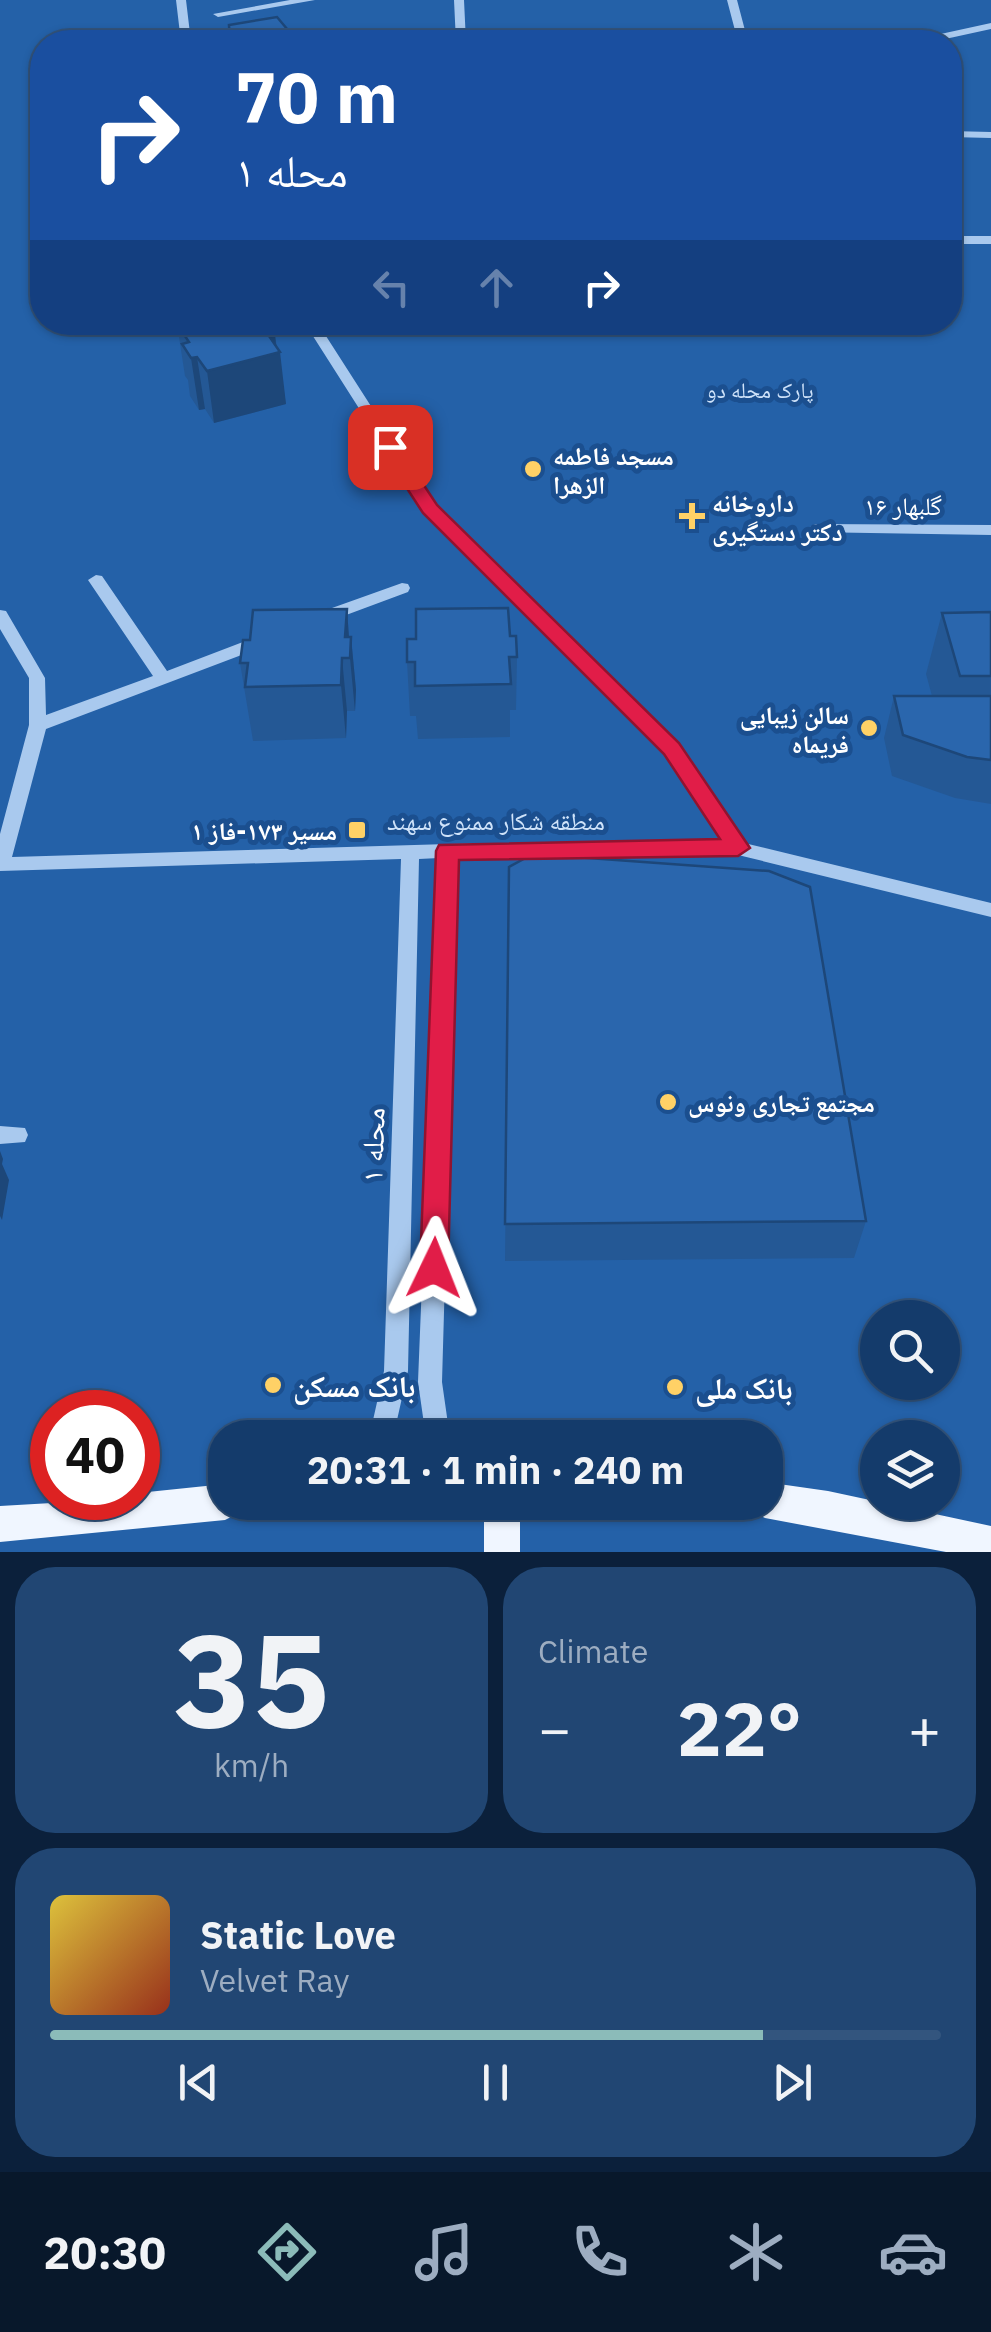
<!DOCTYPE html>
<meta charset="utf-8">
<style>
:root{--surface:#143b6b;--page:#214673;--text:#f1f3f6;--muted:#9dadc1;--line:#33557e;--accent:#8bbbb9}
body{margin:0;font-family:"IBM Plex Sans","Noto Naskh Arabic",sans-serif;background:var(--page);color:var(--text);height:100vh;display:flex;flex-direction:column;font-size:38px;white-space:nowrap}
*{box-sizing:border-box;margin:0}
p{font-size:32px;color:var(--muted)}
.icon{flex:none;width:55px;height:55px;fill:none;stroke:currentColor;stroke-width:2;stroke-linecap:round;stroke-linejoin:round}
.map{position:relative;height:1552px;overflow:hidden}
.panel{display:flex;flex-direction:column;gap:15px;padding:15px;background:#0b203b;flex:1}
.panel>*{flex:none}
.banner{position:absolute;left:30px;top:30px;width:932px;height:305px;border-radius:40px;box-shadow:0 2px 8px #0004,0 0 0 2px var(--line);background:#1a4fa0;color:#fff;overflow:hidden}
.fabs{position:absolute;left:860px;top:1300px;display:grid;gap:20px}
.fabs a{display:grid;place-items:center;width:100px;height:100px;border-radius:50%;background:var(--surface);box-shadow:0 2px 8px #0004,0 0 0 2px var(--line);font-size:50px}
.speed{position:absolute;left:30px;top:1390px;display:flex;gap:20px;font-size:50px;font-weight:700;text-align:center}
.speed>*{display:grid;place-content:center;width:130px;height:130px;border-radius:50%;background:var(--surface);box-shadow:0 2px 8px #0004,0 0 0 2px var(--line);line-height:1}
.speed .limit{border:15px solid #d22;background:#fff;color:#111}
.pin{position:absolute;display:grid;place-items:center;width:85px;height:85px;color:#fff;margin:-42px;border-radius:20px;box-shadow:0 5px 15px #0006}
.me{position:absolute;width:110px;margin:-55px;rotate:2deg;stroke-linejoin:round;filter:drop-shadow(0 0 8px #0008)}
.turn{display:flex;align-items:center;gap:35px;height:210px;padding:0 40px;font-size:45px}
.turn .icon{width:130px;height:130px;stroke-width:2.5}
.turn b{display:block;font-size:70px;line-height:85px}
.lanes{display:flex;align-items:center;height:95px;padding:0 40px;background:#0003;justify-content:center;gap:50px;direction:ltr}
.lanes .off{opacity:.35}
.big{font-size:75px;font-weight:800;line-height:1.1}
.panel .widget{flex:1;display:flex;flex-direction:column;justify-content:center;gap:15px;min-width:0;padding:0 35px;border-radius:40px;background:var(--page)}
.panel .dial{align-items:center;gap:0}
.dial b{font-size:130px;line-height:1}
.song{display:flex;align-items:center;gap:30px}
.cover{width:120px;height:120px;border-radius:15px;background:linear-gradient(135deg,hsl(50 70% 55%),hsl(10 70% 35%))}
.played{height:10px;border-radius:5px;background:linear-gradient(90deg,var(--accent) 80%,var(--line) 80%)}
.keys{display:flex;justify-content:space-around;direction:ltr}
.heat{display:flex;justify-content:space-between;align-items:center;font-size:55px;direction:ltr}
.panel .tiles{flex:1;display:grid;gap:15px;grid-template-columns:1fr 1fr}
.widget:last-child{grid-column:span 2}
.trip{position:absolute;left:208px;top:1420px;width:575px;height:100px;border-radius:40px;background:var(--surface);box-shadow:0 2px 8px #0004,0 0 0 2px var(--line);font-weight:800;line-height:100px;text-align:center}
.dock{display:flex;height:160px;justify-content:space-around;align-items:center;background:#08182b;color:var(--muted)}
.dock .icon{width:70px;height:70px}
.dock .active{color:var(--accent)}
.dock b{font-size:45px;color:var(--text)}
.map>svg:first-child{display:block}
</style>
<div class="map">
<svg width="991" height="1552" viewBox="0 0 991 1552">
<rect width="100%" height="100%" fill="#1b4f8f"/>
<path fill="#2461a8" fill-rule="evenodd" d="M0 0H991V1552H0ZM42 42H950V322H42ZM878 1318H942V1382H878ZM52 1412H138V1498H52ZM225 1438H765V1502H225ZM878 1438H942V1502H878Z"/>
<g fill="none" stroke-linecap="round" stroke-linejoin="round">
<path fill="#a9c9ee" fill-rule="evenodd" d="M176 0H186L191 42H181Z
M290 0H315L218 17 213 14Z
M454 0H464L466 42H456Z
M727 0H737L747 38 936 35 991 23V29L936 41 913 42H636L641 39 737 38Z
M950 131 991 132V138L950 137Z
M950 236H991V244H950Z
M304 322H317L435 506 678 744 744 843 991 903V917L738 855 457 858 442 1382 450 1438H426L418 1382 439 858 419 859 408 1371 393 1438H369L384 1371 401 859 0 871V834L29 725V678L0 629V610L6 611 45 678 46 715 153 676 88 580 96 575 102 576 167 671 256 637H268L270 641 268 645 46 729 12 857 448 844 724 841 666 752 425 512Z
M815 524 991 525V535L810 532 807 529Z
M402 583 408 584 410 588 408 592 330 621 324 622 316 617 318 613Z
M0 1126 25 1128 28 1135 25 1142 0 1144Z"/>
<path fill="#f0f6ff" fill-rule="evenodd" d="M765 1482 828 1491 991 1526V1552H946L765 1518 753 1512 749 1502H765Z
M225 1484V1502H242L237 1514 225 1520 0 1542V1506L138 1498V1493Z
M476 1502H512L520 1520V1552H484V1522Z"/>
</g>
<path fill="#245895" d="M177 324 275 335 286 404 214 423 205 409 199 410 190 396 188 380 185 376Z
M347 609 349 637H351L356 690 355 711H347L346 738 253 741 240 663 250 640Z
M991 612V804L955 798 892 776 884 738 894 696H932L926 674 942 613Z
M510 636 517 657 516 710H510V737L418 739 416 716H410L407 662 416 639Z
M509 867 866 1221 854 1258 505 1261Z"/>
<path fill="#1d4779" d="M293 36V42H254Z
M275 335 277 353 280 352 286 404 214 423 207 371 269 336Z
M197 357 205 409 199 410 191 358Z
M347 609 350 653 351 637 356 690 355 711 350 658 345 637Z
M342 658 347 711 346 738 341 685Z
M0 1151 3 1159 2 1164 9 1180 2 1220 0 1216Z"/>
<path fill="#2a66ad" stroke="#1d4779" stroke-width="2.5" d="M277 17 293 36 254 42H230L229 25Z
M184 322H264L275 335 269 336 280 352 207 371 197 357 191 358 182 344 189 342 177 324Z
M508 608 510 636H516L517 657H509L511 684 415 686V662H407V639H416V609Z
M347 609 345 637H351L350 658H342L341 685 245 687 248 663H240L243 640H250L253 610Z
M991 612V676H960L942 613Z
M894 696H991V760L967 757 903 735Z
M533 854 769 871 810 887 866 1221 505 1224 509 867Z"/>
<path fill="#e11d48" stroke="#92132f" stroke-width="2.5" d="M390 441 396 443 437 505 679 743 750 848 738 856 459 860 448 1268 444 1278 434 1282 424 1278 420 1268 436 851 439 845 720 839 664 754 423 513 380 447Z"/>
<g fill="#ffd166" stroke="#1b4f8f" stroke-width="4">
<circle cx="533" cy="469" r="10"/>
<path d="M687 501h10v10h10v10h-10v10h-10v-10h-10v-10h10z"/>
<circle cx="869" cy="728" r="10"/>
<rect x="347" y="820" width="20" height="20" rx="5"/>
<circle cx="668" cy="1102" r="10"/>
<circle cx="273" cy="1385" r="10"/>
<circle cx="675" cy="1387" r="10"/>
</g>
<g text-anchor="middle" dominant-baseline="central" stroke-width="10" stroke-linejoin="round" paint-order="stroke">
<g font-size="22" fill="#cfe3fa" stroke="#1b4f8f">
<text x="760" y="389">پارک محله دو</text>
</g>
<g font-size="25" font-weight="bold" fill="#fff" stroke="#1b4f8f" text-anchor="start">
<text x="553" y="455">مسجد فاطمه<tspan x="553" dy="29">الزهرا</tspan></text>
<text x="712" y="502">داروخانه<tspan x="712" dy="29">دکتر دستگیری</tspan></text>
<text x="849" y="714" text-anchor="end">سالن زیبایی<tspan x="849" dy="29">فریماه</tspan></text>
<text x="337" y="830" text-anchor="end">مسیر ۱۷۳-فاز ۱</text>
<text x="688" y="1102">مجتمع تجاری ونوس</text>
</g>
<g font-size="25" fill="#fff" stroke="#1b4f8f">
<text x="903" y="505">گلبهار ۱۶</text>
</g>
<g font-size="25" fill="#cfe3fa" stroke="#1b4f8f">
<text x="496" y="820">منطقه شکار ممنوع سهند</text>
</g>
<g font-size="30" fill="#fff" stroke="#1b4f8f">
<text transform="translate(372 1145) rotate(-88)">محله ۱</text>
</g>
<g font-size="30" font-weight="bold" fill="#fff" stroke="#1b4f8f" text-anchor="start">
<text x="293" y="1385">بانک مسکن</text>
<text x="695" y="1387">بانک ملی</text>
</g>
</g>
</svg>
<div class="fabs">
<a><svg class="icon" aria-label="search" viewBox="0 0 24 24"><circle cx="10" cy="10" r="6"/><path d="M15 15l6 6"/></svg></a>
<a><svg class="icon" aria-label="layers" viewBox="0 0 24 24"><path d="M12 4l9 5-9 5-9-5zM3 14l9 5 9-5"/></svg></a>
</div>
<div class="speed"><div class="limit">40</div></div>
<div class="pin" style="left:390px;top:447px;background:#d93025"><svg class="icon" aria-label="arrive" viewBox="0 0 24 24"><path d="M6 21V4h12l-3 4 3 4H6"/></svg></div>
<svg class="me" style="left:434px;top:1268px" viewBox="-20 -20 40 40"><path d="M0-17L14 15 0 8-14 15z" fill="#e11d48" stroke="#fff" stroke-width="4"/></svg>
<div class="trip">20:31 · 1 min · 240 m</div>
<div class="banner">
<div class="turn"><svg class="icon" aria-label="right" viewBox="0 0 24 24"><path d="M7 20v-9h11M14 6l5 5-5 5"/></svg><div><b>70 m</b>محله ۱</div></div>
<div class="lanes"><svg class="icon off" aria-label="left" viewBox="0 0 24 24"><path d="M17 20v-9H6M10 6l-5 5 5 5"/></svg><svg class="icon off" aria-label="ahead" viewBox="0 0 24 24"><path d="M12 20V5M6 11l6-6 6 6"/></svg><svg class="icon" aria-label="right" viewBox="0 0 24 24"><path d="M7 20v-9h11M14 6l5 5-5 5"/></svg></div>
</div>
</div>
<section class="panel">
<div class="tiles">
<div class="widget dial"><b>35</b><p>km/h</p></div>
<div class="widget"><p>Climate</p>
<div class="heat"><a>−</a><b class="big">22°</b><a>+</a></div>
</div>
<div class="widget">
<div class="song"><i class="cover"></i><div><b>Static Love</b><p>Velvet Ray</p></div></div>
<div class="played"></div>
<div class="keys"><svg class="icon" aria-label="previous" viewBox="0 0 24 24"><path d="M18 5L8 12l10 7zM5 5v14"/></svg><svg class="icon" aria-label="pause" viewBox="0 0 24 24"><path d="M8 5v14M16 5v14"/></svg><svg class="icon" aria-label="next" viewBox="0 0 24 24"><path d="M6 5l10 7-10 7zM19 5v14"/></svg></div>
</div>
</div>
</section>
<nav class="dock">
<b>20:30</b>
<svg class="icon active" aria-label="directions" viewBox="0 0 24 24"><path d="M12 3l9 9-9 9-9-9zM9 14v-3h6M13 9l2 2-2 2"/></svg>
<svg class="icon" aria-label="music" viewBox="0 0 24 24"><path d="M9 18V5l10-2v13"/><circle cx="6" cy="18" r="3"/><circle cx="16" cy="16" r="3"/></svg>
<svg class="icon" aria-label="phone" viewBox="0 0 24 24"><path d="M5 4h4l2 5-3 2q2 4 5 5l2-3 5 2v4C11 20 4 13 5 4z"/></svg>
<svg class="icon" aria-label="climate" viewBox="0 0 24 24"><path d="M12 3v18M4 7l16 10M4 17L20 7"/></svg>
<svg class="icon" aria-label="car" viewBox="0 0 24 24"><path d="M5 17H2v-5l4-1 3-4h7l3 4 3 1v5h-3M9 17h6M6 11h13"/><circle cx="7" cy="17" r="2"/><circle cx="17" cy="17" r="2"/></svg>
</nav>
